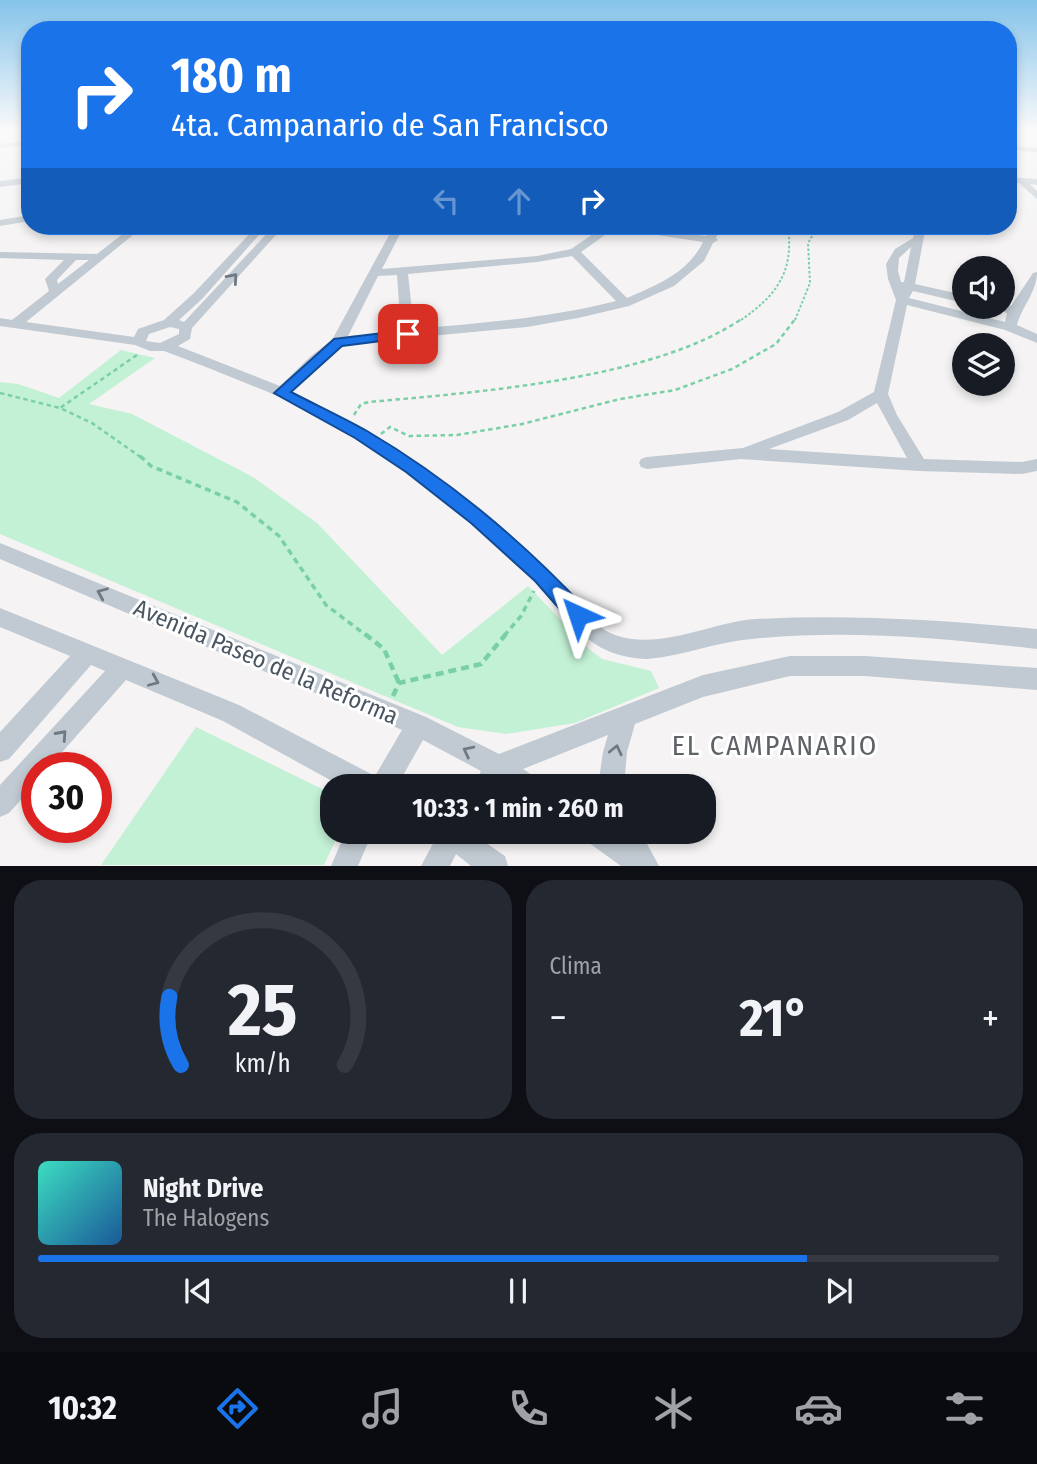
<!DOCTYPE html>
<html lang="es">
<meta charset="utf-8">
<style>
:root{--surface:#171b24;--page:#242831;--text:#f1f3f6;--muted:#9ea1a6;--line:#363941;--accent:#1a73e8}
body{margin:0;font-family:"Fira Sans Condensed",sans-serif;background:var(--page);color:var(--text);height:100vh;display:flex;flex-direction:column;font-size:26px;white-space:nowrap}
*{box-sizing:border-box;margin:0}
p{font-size:23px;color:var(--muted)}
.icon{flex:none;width:38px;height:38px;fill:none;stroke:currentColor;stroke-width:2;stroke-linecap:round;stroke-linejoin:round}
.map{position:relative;height:866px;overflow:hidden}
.sheet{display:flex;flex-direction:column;gap:14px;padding:14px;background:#0d0f14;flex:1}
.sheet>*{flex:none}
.hud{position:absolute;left:21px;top:21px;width:996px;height:214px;border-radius:28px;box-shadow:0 4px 10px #0003;background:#1a73e8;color:#fff;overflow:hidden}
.controls{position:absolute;left:952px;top:256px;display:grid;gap:14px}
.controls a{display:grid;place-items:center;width:63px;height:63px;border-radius:50%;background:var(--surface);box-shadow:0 4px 10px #0003;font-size:35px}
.speed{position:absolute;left:21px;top:752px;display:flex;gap:14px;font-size:35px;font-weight:700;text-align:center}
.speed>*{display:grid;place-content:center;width:91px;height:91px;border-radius:50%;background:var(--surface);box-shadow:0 4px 10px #0003;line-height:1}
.speed .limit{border:10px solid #d22;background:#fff;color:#111}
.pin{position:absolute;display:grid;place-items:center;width:60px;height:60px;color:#fff;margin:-30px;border-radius:14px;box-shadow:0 4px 10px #0006}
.me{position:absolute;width:77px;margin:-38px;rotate:318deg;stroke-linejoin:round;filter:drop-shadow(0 0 5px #0008)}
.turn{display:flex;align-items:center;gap:24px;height:147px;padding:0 35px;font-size:32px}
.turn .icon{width:91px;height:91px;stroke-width:2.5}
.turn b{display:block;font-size:49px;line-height:60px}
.lanes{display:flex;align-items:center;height:66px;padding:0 35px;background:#0003;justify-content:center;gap:35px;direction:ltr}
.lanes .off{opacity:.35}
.big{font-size:52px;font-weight:700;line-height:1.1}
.sheet .widget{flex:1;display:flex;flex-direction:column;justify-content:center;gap:10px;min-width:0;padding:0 24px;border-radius:28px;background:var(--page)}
.sheet .dial{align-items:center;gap:0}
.dial svg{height:182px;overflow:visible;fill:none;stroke:var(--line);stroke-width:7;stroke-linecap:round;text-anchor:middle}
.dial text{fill:var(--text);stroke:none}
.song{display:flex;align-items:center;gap:21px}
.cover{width:84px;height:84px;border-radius:10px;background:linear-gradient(135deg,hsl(170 70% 55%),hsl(210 70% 35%))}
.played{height:7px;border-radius:4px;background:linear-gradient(90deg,var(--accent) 80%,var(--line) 80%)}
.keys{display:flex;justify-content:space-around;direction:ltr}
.heat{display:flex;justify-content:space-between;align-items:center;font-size:38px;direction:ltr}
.sheet .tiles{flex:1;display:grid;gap:14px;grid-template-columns:1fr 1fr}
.widget:last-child{grid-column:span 2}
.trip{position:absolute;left:320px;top:774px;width:396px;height:70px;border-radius:28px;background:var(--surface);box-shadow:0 4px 10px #0003;font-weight:700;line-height:70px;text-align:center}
.dock{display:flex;height:112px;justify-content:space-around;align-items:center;background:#090b0e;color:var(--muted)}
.dock .icon{width:49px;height:49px}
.dock .on{color:var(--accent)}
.dock b{font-size:32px;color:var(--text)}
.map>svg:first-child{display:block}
</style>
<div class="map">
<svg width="1037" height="866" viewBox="0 0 1037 866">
<rect width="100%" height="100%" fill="#f5f3f3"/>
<path fill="#c3f1d5" d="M121 350 155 358 89 404 132 414 253 477 317 523 442 655 528 586 589 649 602 659 651 671 659 688 575 723 506 734 458 727 0 534V382L18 384 59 398Z
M196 727 332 794V831H340L324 865H101Z"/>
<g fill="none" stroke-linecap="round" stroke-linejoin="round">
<path stroke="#7ad0a6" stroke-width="2" stroke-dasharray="2.5 2" stroke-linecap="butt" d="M741 320C777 295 794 272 788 226
M795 320 810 283 808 243 818 226"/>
<path stroke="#7ad0a6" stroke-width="2.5" stroke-dasharray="4.5 3.5" stroke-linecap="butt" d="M137 355 60 408 92 423 142 458
M0 393 60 408
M354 415 361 404 369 402C477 392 653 380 743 318
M381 434 390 427 409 436 457 435 522 424 620 399 675 390 732 369 776 344 796 318"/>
<path stroke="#7ad0a6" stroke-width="3.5" stroke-dasharray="6 4.5" stroke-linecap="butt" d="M140 456 151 466 237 502 279 536 326 605 367 636
M504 636 521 616 534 591"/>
<path stroke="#7ad0a6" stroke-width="4.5" stroke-dasharray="8 5" stroke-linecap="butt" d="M365 634 384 649 399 683
M393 696 399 683 481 664 506 634"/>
<path fill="#c1cad2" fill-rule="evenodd" d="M0 130H5L0 133Z
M30 140V144L0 148V144Z
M1008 146 1037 148V152L1008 150Z
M30 177V183L0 187V181Z
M1008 177 1037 179V185L1030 184 1037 191V199L1019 183H1008Z
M30 215V221L0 226V220Z
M133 226H144L26 322 134 337 138 329 164 320 194 293 257 226H267L202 299 179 320 184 322 274 226H284L192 328 190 339 178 346 280 386 311 356 332 340 394 226H404L382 269 537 256 571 249 605 226H637L706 236 711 226H721L716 238 718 240 713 243 704 261 674 286 629 306 578 318 527 327 346 344 328 356 291 391C375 432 450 484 520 544 532 554 544 565 555 576 573 595 590 626 615 635 661 651 711 622 756 619 850 614 944 620 1037 629V649C943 638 846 629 752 639 716 642 683 656 647 659 590 656 576 627 542 589 526 572 509 556 492 541 429 487 359 431 282 398 244 382 204 366 164 351H150L135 345 0 326V318L12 320 49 291 45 279 64 260 0 258V252L97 254ZM615 228 618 229 703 242C688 273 657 285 627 298L581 252ZM572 256 616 301C550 318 482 323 414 329L408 274 537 262ZM76 260H89L58 284 57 280ZM397 275 401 331 348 336 378 276ZM170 327 179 329V334L160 343 146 341 149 334Z
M916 226H926L915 284 964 295V303L913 291 909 298 1005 322 1007 313 988 306H1011L1033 273 1037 272C1037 292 1022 306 1017 325L1037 334V343L1005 330 907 305 888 394 897 415 924 459 1022 462 1037 459V471L1022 474 919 471 741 459 647 469 641 467 639 463 641 459 647 457 743 448 838 412 874 392 896 300 888 279 886 264 895 249 913 238ZM911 247 904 282H901L898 271 899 258ZM877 403 907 458 769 449 848 420Z
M0 543 426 717 499 754 703 675 790 656H865L1037 668V690L865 676H790L703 697 635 724 627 752 624 786H598L603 752 608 735 523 769 535 777 539 786H473L481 771 423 740 397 786H341L223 721 126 680 48 768H37V782L9 813 0 817V785L105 671 91 665 9 759 0 762V732L70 656 0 627V608L239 705 375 776 402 730 0 559Z
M346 831H373L358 866H331Z
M433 831H469L505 856 508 866H471L456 854 450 866H421L436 838Z
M581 831H640L659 866H621L585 840Z"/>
</g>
<defs><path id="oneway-chevron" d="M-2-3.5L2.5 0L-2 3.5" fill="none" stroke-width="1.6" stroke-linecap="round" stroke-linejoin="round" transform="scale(1.75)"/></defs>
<g stroke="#6e7983">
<use href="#oneway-chevron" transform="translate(233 278) rotate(-49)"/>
<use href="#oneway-chevron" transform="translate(102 593) rotate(-157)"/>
<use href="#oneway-chevron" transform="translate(154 681) rotate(23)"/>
<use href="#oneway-chevron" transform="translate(62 735) rotate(-48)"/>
<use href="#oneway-chevron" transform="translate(616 750) rotate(-77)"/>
<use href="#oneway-chevron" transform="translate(468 751) rotate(-153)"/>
</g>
<linearGradient id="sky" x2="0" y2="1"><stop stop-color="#85c3ea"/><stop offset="0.52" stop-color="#fafafa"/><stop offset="1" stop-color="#fafafa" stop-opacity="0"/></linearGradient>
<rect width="1037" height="251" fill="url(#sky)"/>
<path fill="#1a73e8" stroke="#114b97" stroke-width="2" d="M408 330 412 331V337L342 346 291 392C316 405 342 417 367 431 447 478 521 540 585 608L588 615 585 621 578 624 570 621 535 581 471 523 406 472 355 438 274 393 334 339Z"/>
<g text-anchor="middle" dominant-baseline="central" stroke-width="6" stroke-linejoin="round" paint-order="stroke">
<g font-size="24" fill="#4a5661" stroke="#fff">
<text transform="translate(266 662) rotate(23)">Avenida Paseo de la Reforma</text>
</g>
<g font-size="28" letter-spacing="2" fill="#5f6368" stroke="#fff">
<text x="775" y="745">EL CAMPANARIO</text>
</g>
</g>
</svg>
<div class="controls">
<a><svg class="icon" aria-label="sound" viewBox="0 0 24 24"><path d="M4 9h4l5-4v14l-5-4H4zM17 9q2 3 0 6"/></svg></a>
<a><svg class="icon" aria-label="layers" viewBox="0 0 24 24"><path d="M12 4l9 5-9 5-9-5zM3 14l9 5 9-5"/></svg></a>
</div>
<div class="speed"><div class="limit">30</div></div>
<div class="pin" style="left:408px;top:334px;background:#d93025"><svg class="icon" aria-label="arrive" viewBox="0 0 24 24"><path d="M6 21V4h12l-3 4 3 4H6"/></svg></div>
<svg class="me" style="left:578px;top:615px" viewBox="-20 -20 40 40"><path d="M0-17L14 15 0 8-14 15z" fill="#1a73e8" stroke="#fff" stroke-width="4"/></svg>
<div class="trip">10:33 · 1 min · 260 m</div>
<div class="hud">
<div class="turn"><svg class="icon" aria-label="right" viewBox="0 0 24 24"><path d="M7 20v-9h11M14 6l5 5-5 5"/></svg><div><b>180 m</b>4ta. Campanario de San Francisco</div></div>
<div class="lanes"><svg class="icon off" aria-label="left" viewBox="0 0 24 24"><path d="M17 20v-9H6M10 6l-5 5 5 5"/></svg><svg class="icon off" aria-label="ahead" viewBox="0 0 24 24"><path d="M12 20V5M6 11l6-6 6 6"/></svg><svg class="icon" aria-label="right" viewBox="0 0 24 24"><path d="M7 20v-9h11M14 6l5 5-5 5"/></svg></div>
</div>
</div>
<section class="sheet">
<div class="tiles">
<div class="widget dial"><svg viewBox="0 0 100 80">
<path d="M14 69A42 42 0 1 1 86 69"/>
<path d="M14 69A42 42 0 0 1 9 39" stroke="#1a73e8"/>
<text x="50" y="56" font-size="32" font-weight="700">25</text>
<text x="50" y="72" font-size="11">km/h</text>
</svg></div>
<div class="widget"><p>Clima</p>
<div class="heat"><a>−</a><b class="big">21°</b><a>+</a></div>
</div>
<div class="widget">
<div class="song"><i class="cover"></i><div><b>Night Drive</b><p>The Halogens</p></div></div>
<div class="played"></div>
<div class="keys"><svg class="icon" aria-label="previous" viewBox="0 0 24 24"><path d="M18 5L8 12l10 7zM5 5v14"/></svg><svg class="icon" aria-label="pause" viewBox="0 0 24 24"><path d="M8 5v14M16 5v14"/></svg><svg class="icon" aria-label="next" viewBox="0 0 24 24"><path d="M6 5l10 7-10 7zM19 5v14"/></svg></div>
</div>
</div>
</section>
<nav class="dock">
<b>10:32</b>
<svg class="icon on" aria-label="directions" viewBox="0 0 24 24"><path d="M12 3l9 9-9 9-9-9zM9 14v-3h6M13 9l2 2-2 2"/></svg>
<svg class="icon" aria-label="music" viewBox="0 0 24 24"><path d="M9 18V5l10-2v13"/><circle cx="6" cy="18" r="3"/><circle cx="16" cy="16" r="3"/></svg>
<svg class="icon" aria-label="phone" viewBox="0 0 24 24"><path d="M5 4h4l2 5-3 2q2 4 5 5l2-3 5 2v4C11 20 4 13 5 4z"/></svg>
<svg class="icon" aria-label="climate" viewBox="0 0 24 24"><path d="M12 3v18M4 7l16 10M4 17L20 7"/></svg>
<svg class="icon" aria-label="car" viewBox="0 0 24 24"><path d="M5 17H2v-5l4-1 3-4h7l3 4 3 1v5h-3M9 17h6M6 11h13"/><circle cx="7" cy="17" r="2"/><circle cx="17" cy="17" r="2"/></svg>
<svg class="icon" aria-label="filters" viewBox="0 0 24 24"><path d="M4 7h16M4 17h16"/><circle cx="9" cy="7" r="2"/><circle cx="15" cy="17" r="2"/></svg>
</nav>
